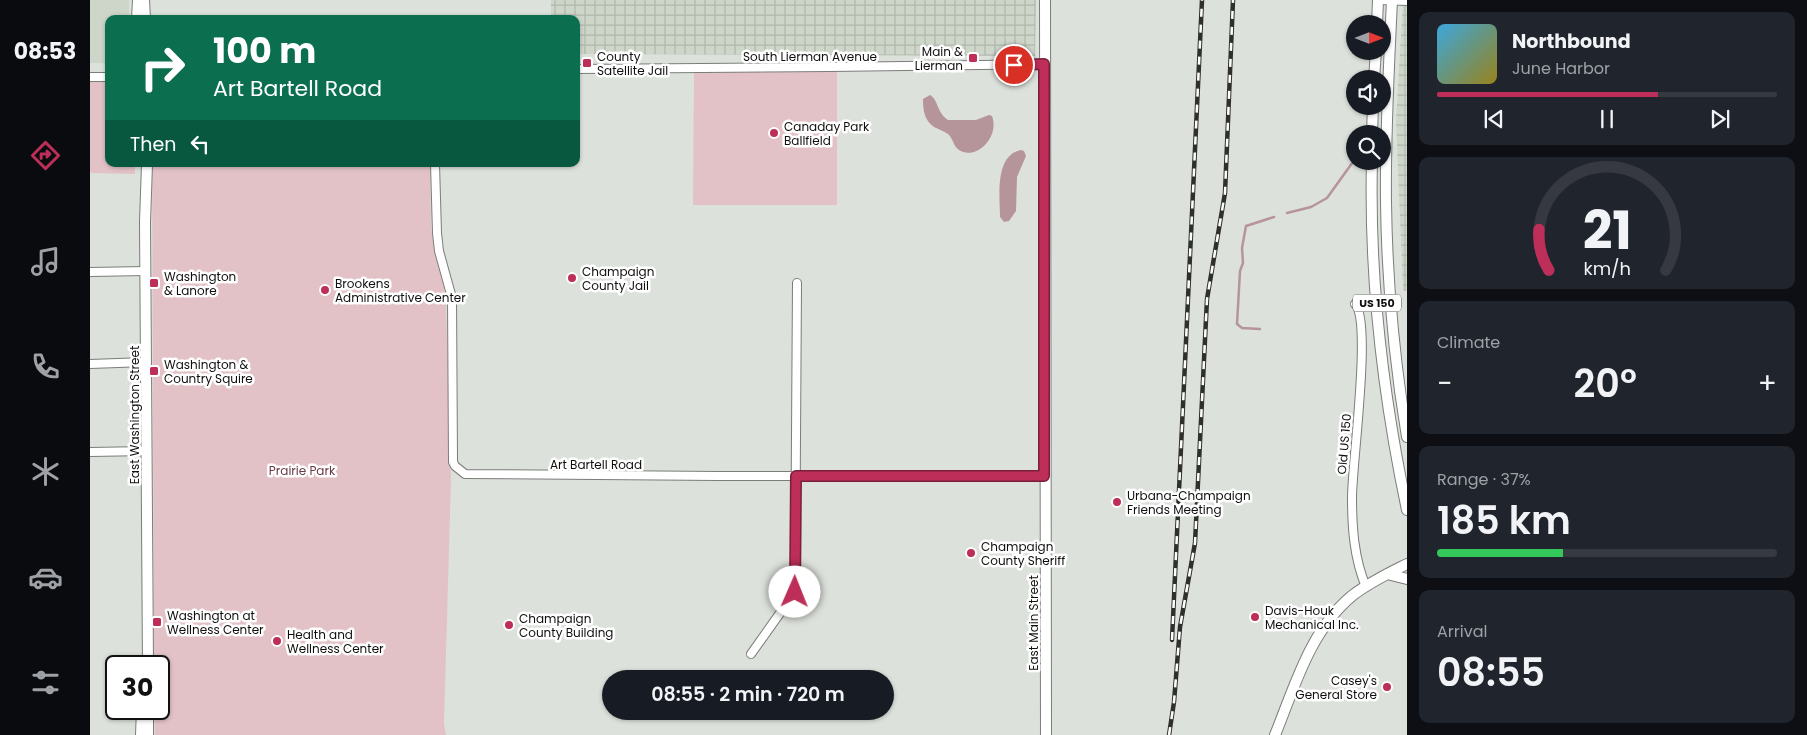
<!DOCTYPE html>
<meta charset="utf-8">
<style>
:root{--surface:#171b24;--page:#20242c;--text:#f1f3f6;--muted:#9ea1a6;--line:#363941;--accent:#bd2e59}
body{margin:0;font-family:Poppins,sans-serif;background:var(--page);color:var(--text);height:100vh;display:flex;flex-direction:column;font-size:19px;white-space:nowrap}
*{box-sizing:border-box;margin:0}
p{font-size:16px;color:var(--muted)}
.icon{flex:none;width:28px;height:28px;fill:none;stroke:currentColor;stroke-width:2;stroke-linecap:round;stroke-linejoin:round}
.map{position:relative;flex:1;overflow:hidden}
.details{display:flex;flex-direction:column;gap:12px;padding:12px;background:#0d0f14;width:400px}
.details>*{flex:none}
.hud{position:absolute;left:15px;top:15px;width:475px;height:152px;border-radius:10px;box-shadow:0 1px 4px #0004;background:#0b6e4f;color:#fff;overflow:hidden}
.needle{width:32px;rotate:90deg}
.tools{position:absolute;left:1256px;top:15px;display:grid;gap:10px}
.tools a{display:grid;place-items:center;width:45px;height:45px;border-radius:50%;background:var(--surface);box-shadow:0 1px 4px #0004;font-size:25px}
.speed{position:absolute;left:15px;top:655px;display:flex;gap:10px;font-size:25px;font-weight:700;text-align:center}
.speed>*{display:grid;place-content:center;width:65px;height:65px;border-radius:50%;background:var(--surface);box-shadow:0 1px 4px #0004;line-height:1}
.speed .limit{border:2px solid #111;border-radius:8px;background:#fff;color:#111}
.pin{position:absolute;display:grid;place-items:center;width:42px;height:42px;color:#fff;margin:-21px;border:2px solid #fff;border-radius:50%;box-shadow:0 1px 5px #0007}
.me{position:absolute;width:55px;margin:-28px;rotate:1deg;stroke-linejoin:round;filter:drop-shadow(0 0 4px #0008)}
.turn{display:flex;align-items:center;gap:18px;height:105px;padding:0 25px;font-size:22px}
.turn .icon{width:65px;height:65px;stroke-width:2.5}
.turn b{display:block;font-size:35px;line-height:42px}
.then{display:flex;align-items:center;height:48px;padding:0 25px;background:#0003;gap:10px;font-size:19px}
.big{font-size:38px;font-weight:600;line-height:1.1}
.details .widget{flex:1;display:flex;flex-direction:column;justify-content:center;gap:8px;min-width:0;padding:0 18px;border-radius:10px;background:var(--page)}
.details .dial{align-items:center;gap:0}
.dial svg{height:130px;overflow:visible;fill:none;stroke:var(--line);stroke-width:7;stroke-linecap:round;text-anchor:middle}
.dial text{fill:var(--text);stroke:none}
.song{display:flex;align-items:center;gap:15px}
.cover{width:60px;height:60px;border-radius:8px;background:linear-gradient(135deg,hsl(200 70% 55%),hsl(50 70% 35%))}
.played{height:5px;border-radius:2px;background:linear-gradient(90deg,var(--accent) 65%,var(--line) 65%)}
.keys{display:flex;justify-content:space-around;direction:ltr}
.heat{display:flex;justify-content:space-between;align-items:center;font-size:28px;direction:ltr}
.charge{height:8px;border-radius:4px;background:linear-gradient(90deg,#34c759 37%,var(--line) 0)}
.trip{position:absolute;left:512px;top:670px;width:292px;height:50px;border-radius:25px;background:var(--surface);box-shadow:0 1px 4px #0004;font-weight:600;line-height:50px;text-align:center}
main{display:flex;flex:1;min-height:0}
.menu{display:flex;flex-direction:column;width:90px;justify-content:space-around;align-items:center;background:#090b0e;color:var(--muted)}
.menu .icon{width:35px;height:35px}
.menu .on{color:var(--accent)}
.menu b{font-size:22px;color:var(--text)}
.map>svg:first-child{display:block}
</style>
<main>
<nav class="menu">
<b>08:53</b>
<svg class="icon on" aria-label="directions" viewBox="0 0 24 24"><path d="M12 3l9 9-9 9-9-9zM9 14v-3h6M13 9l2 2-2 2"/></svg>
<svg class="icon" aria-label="music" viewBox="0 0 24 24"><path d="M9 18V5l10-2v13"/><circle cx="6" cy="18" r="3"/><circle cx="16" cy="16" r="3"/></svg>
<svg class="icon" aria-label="phone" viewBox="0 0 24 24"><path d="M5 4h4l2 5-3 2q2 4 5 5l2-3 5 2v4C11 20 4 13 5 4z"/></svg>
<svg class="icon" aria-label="climate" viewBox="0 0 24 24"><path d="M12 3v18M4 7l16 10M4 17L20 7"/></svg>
<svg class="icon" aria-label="car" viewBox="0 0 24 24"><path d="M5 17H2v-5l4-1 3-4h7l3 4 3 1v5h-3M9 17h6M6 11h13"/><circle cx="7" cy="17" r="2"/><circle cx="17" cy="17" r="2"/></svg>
<svg class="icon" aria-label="filters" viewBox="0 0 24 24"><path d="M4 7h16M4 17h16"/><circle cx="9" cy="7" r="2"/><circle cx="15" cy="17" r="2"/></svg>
</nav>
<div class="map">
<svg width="1317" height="735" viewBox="0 0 1317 735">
<defs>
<pattern id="industrial-grid" width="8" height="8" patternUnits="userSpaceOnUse" patternTransform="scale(1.25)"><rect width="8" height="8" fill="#ced6ca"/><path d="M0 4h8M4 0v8" fill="none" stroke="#b0b7ac"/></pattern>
</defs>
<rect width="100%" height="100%" fill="#dde1db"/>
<path fill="#ced6ca" d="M0 0H39V19H19V63H0Z"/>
<path fill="url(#industrial-grid)" d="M461 0H946L945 56 486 54V19H461Z
M1313 0H1317V291H1313L1306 121Z"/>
<path fill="#e2c2c7" d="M747 71V205H603L604 72Z
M0 81H19V164H45V174L1 173 0 171Z
M62 164H340L341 228 345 253 353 280 356 304 361 479 354 723 356 735H65L64 709H69V666H64Z"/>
<path fill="#b6959a" d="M840 95C848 99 847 113 858 120H886L899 115 902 116C910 137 886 161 869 150 863 146 863 138 858 134 854 131 848 129 844 127 834 120 833 110 833 99Z
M931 150 934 151 936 156 927 177 926 211 919 221 914 222 910 217C910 198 904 155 931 150Z"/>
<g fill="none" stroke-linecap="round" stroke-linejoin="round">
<path stroke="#b6959a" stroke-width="2.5" d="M1197 213 1221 207 1237 198 1265 159
M1170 329 1152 328 1147 324 1150 271 1153 263 1152 248 1156 226 1184 217"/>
<defs>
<path id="minor" d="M1288 0 1317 1
M486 69 740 67 955 64
M0 77H19
M345 164 347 233 349 251 362 298 363 462 365 466 375 474 628 476H955
M0 272 56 271
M1265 304C1282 321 1262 464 1262 497 1262 528 1264 558 1276 587
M0 364 56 362
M0 452 57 451
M661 654 705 592 707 283"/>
<path id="major" d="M54 0 55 19
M955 0 956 735
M1302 0C1299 67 1295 135 1296 202 1297 281 1304 359 1317 437
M47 19 48 0
M1287 24 1288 0
M1284 79 1286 51
M1282 134 1283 106
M1282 161C1279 278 1293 396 1317 510
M57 164 55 222 58 666
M1297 574 1317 579
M58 714V735
M51 735 52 709
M1185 735C1205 686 1220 630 1263 595 1280 582 1299 573 1317 564"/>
</defs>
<use href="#minor" stroke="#7a7e79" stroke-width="10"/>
<use href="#major" stroke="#7a7e79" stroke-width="12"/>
<use href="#minor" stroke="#fff" stroke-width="8"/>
<use href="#major" stroke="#fff" stroke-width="10"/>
<defs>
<path id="rail" d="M1082 640 1112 0
M1079 735 1084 702 1090 627 1105 543 1117 299 1135 193 1143 0"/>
</defs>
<use href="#rail" stroke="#2f302d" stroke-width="4.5"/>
<use href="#rail" stroke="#fff" stroke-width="2.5" stroke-dasharray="8" stroke-linecap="butt"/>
</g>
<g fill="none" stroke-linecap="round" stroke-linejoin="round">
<defs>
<path id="route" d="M705 592 706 476H954V64L924 65"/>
</defs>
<use href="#route" stroke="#7b1e3a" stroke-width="12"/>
<use href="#route" stroke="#bd2e59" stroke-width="9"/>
</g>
<g fill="#bd2e59" stroke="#fff" stroke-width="2">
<rect x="878" y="53" width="10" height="10" rx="2.5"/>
<rect x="492" y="58" width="10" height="10" rx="2.5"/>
<circle cx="684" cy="133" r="5"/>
<circle cx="482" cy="278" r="5"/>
<rect x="59" y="278" width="10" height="10" rx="2.5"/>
<circle cx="235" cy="290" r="5"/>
<rect x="59" y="366" width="10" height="10" rx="2.5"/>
<circle cx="1027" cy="502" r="5"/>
<circle cx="881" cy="553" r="5"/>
<circle cx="1165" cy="617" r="5"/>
<rect x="62" y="617" width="10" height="10" rx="2.5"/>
<circle cx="419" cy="625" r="5"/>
<circle cx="187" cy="641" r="5"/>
<circle cx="1297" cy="687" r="5"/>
</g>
<g text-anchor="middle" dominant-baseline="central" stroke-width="5" stroke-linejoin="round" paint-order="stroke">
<rect fill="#fff" stroke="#575856" stroke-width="1" x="1263" y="294.5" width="48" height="17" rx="4"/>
<g font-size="11" font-weight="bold" fill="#0f100e">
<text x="1287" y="303">US 150</text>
</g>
<g font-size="12" fill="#0f100e" stroke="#fff" text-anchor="start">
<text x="873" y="51" text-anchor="end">Main &amp;<tspan x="873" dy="14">Lierman</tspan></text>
<text x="507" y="56">County<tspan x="507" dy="14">Satellite Jail</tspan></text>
<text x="694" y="126">Canaday Park<tspan x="694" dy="14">Ballfield</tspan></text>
<text x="492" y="271">Champaign<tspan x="492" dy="14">County Jail</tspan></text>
<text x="74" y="276">Washington<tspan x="74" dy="14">&amp; Lanore</tspan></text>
<text x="245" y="283">Brookens<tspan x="245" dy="14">Administrative Center</tspan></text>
<text x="74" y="364">Washington &amp;<tspan x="74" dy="14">Country Squire</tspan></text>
<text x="1037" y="495">Urbana-Champaign<tspan x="1037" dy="14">Friends Meeting</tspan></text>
<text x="891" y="546">Champaign<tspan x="891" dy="14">County Sheriff</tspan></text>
<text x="1175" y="610">Davis-Houk<tspan x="1175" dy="14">Mechanical Inc.</tspan></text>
<text x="77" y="615">Washington at<tspan x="77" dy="14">Wellness Center</tspan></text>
<text x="429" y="618">Champaign<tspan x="429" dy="14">County Building</tspan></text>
<text x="197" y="634">Health and<tspan x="197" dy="14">Wellness Center</tspan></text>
<text x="1287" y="680" text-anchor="end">Casey's<tspan x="1287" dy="14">General Store</tspan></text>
</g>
<g font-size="12" fill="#0f100e" stroke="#fff">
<text x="720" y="56">South Lierman Avenue</text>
<text transform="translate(44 415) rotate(-90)">East Washington Street</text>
<text transform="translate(1254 444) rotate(-85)">Old US 150</text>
<text x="506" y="464">Art Bartell Road</text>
<text transform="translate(943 623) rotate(-90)">East Main Street</text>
</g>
<g font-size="12" fill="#6c3a44" stroke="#fff">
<text x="212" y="470">Prairie Park</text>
</g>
</g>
</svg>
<div class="tools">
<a><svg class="needle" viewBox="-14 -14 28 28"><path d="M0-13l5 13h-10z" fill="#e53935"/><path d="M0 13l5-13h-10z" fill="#9ea1a6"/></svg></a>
<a><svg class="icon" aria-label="sound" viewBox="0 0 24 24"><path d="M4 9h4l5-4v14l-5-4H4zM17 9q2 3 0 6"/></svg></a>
<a><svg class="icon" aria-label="search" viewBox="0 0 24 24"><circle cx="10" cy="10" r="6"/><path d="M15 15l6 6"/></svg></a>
</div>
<div class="speed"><div class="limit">30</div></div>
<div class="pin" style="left:924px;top:65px;background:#d93025"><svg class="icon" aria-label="arrive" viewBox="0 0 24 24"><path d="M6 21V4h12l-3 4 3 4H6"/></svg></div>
<svg class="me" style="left:705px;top:592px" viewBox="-20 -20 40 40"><circle r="19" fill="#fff"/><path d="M0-13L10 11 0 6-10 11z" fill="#bd2e59"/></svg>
<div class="trip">08:55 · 2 min · 720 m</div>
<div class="hud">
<div class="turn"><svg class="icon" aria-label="right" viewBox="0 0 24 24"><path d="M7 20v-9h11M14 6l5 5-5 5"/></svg><div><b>100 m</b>Art Bartell Road</div></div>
<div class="then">Then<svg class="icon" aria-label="left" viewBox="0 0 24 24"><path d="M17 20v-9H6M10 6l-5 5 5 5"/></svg></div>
</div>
</div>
<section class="details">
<div class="widget">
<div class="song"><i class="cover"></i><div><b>Northbound</b><p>June Harbor</p></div></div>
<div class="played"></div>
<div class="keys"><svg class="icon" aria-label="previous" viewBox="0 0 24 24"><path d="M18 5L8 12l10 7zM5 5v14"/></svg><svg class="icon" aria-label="pause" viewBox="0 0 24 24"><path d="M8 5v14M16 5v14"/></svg><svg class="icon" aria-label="next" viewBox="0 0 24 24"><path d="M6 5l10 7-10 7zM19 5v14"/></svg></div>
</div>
<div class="widget dial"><svg viewBox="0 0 100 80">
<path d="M14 69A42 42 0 1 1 86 69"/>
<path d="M14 69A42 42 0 0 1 8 44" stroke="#bd2e59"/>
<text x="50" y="56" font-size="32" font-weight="700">21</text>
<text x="50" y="72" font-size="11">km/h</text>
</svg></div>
<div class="widget"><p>Climate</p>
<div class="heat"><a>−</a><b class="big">20°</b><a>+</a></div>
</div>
<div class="widget"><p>Range · 37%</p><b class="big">185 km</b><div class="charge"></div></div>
<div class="widget"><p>Arrival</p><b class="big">08:55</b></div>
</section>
</main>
